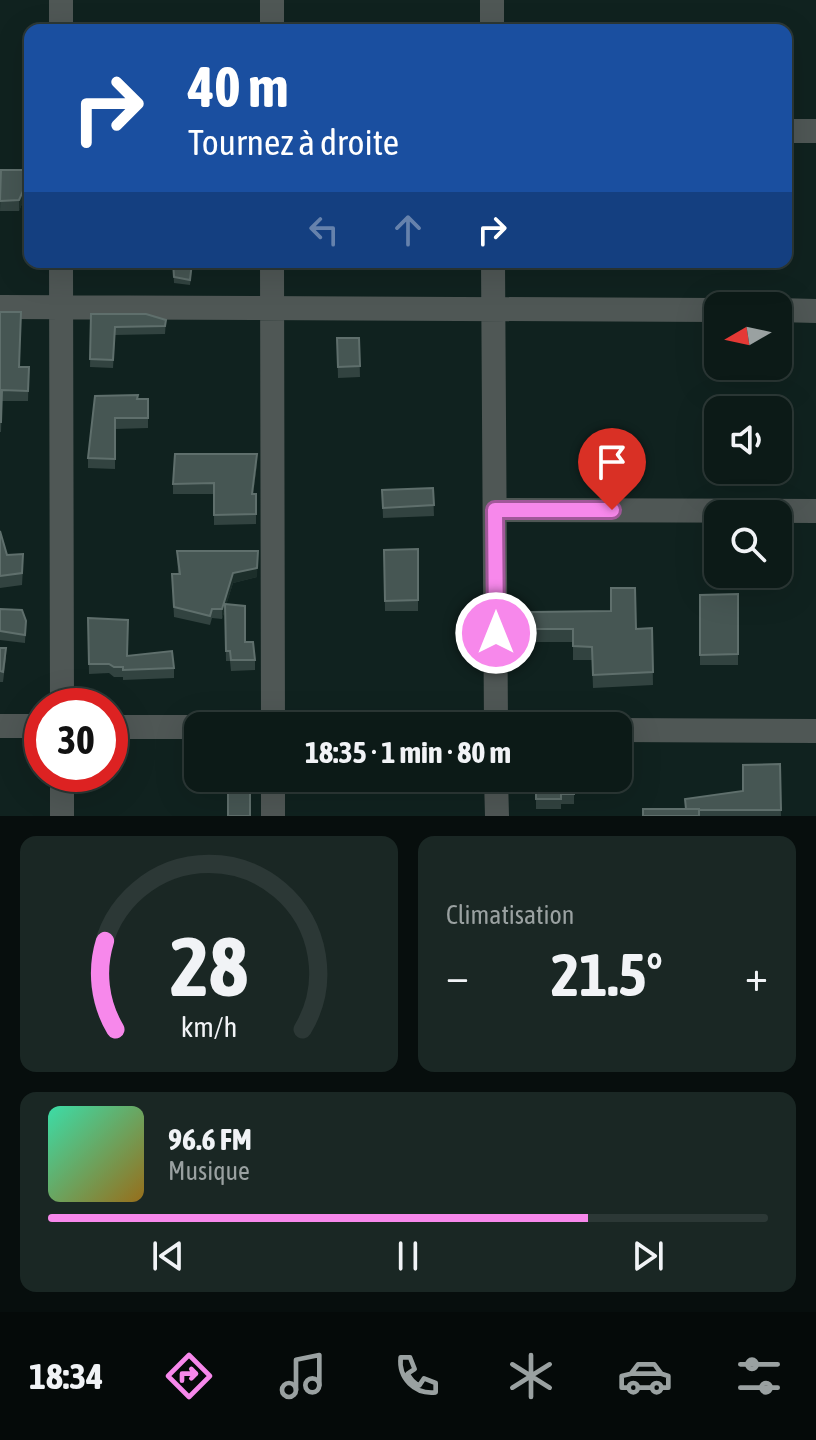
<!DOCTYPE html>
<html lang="fr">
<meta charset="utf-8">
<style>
:root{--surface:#0c1a17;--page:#1a2724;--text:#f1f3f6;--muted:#9aa1a1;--line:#2c3836;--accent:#f788eb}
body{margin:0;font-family:"Asap Condensed",sans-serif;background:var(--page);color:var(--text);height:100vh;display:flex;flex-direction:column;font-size:30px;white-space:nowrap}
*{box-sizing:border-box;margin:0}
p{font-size:26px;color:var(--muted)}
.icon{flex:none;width:44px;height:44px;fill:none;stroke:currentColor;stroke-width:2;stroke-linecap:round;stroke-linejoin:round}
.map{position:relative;height:816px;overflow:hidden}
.details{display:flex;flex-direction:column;gap:20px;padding:20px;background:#070e0d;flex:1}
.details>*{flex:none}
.banner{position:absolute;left:24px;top:24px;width:768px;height:244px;border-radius:16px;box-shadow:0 8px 32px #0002,0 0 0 2px var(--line);background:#1a4fa0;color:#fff;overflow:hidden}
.needle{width:52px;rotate:261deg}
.fabs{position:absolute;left:704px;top:292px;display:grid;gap:16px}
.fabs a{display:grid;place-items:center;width:88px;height:88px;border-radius:16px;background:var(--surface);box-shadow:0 8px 32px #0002,0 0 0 2px var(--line);font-size:40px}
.speed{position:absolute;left:24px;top:688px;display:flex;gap:16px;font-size:40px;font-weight:700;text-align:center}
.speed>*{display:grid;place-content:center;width:104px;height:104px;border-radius:50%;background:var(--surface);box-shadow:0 8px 32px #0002,0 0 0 2px var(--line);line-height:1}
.speed .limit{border:12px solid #d22;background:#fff;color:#111}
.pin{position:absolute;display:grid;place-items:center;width:68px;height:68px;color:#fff;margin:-82px -34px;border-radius:50% 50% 50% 0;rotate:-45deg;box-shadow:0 0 8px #0007}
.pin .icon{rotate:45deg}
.me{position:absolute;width:88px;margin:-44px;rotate:0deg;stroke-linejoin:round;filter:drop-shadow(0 0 6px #0008)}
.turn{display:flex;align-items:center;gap:28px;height:168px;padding:0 32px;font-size:36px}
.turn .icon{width:104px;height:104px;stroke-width:2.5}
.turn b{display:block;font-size:56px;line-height:68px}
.lanes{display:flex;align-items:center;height:76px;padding:0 32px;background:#0003;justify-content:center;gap:40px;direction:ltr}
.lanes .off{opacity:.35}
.big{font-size:60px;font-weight:700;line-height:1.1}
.details .tile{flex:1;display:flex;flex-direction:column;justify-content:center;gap:12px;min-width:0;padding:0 28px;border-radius:16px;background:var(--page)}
.details .dial{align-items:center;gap:0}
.dial svg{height:208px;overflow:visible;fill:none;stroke:var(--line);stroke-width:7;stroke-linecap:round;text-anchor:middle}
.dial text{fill:var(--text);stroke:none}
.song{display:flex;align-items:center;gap:24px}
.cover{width:96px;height:96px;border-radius:12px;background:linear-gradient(135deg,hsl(160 70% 55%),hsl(40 70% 35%))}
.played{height:8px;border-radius:4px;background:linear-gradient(90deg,var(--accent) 75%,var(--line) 75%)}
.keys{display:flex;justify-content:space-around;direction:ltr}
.heat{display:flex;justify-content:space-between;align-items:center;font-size:44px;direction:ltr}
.details .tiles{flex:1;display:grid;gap:20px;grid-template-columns:1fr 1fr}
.tile:last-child{grid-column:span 2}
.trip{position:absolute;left:184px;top:712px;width:448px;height:80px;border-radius:16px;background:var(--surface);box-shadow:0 8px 32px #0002,0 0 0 2px var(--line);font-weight:700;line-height:80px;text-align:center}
.dock{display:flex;height:128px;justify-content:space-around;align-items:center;background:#050a09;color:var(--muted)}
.dock .icon{width:56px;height:56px}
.dock .current{color:var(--accent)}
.dock b{font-size:36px;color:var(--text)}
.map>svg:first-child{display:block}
</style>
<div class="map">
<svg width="816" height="816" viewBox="0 0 816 816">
<rect width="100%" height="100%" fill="#10221f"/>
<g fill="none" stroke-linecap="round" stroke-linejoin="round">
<path stroke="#4f5755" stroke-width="24" d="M61 0V30
M272 0V30
M492 0V30
M786 131H816
M61 262 62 706
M272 262 273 726
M493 262 496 726
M0 307 718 310
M778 310 816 311
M495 510 816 511
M0 726H42
M110 727H198
M618 730 816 731
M62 774V816
M273 778V816
M496 778 497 816"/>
</g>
<path fill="#324340" d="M1 170 27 181 24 199 19 211H0Z
M173 262 192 267 190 285 174 283Z
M0 312 19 367H29L28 401H2L1 432H0Z
M91 314 166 320 165 334 115 335 113 368 90 367Z
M337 338H359L360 377 338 378Z
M95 396 148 399V428L115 429V469L88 468V458Z
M257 464 253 494H256V524L214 525V494H173V484Z
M433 488 434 516 383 518 382 490Z
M0 531 7 555 23 567 22 585 0 588Z
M418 549V611H385L384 550Z
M177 551 257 577 233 583 226 605 255 660V670L231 671 230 661H226L225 610 222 619 212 618 210 625 174 617 172 574H178Z
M738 594V665H700V595Z
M0 609 26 621 25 643 0 640Z
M532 612 636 629 652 628 653 685 593 688 592 660H573V642H532Z
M88 618 127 656 174 668V678L123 680V677H114L109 673 89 674Z
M0 648 6 658 3 682H0Z
M780 764 781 816H643L686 809 743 791Z
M536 778H574V804H561V809H536Z"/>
<path fill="#1c2e2a" d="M27 170V181L24 199 19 211V200Z
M257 454V464L252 505V494Z
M258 551 257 577 233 583 222 619V609L233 573Z"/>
<path fill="#465653" stroke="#5f6f6c" stroke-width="2" d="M1 170H27L24 189 19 200 0 201Z
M173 262H192L190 280 174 277Z
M0 312H21L19 367H29L28 391 2 390 1 422H0Z
M91 314H146L166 320 165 326 115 327 113 360 90 359Z
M337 338H359L360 366 338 367Z
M138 395 137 399H148V418H115V459L88 458 95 396Z
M175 454H257L252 494H256V514L214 515V483L173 484Z
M433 488 434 505 383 508 382 490Z
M0 531 7 555 23 554 22 573 0 576Z
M418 549V600L385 601 384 550Z
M177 551H258L257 568 233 573 222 609H212L210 616 174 607 172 574H180Z
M611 588H635L636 629 652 628 653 672 593 675 592 647 573 646V629H532V612L611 611Z
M738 594V654L700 655V595Z
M225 604 245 606V642H253L255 660H231L230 651H226Z
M0 609 22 610 26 621 25 635 0 631Z
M88 618 128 620 127 656 172 651 174 668 123 670V667H114L109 664H89Z
M0 648H6L3 672 0 671Z
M780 764 781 810H699V809H686L685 799 743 791V765Z
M228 778H250V816H228Z
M536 778H574V794H561V799H536Z
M643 809H699V816H643Z"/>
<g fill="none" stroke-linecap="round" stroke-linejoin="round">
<defs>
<path id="route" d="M496 633 495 510H612"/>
</defs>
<use href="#route" stroke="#a15899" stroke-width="20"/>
<use href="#route" stroke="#f788eb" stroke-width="14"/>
</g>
</svg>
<div class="fabs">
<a><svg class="needle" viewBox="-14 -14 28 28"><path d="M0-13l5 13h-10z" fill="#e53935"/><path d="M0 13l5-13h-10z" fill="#9aa1a1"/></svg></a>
<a><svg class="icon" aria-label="sound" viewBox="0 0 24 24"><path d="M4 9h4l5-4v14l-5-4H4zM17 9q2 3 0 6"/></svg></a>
<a><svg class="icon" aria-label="search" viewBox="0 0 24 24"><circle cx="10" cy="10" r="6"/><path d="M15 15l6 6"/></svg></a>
</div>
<div class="speed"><div class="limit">30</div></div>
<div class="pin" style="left:612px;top:510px;background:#d93025"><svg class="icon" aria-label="arrive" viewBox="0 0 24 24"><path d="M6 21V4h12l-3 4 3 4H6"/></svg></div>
<svg class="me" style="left:496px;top:633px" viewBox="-20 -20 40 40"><circle r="17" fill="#f788eb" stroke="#fff" stroke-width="3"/><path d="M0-11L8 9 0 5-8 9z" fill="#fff"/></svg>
<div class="trip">18:35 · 1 min · 80 m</div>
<div class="banner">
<div class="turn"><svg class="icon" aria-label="right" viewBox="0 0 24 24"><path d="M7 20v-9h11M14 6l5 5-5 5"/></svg><div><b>40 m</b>Tournez à droite</div></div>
<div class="lanes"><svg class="icon off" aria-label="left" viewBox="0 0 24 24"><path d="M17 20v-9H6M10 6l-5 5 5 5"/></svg><svg class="icon off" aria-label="ahead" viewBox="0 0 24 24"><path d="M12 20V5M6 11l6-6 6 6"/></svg><svg class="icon" aria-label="right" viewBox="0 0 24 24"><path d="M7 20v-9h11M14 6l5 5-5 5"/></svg></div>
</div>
</div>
<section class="details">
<div class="tiles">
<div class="tile dial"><svg viewBox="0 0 100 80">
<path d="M14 69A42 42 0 1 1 86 69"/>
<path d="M14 69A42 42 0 0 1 10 35" stroke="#f788eb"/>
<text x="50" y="56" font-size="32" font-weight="700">28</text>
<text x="50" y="72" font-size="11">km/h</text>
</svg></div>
<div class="tile"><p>Climatisation</p>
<div class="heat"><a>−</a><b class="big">21.5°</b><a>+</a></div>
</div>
<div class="tile">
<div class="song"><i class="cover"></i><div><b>96.6 FM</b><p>Musique</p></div></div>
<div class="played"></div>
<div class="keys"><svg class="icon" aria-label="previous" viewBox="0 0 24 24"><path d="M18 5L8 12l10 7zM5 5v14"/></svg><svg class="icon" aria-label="pause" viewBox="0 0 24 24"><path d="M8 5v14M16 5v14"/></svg><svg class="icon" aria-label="next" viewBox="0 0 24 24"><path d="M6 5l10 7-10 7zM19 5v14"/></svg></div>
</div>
</div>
</section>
<nav class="dock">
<b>18:34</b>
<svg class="icon current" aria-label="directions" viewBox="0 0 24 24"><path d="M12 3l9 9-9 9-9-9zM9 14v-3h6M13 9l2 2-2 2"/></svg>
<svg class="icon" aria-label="music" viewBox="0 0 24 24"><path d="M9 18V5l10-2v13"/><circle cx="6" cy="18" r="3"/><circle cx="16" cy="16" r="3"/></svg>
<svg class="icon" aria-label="phone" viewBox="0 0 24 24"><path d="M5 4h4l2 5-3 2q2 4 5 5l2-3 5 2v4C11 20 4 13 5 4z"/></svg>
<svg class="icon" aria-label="climate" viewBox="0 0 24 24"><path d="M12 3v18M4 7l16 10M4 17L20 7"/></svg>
<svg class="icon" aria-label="car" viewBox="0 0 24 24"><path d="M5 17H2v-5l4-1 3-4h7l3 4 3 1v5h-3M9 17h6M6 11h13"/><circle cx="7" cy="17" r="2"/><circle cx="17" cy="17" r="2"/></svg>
<svg class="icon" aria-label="filters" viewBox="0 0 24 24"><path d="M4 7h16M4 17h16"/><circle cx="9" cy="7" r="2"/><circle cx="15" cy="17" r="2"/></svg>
</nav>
